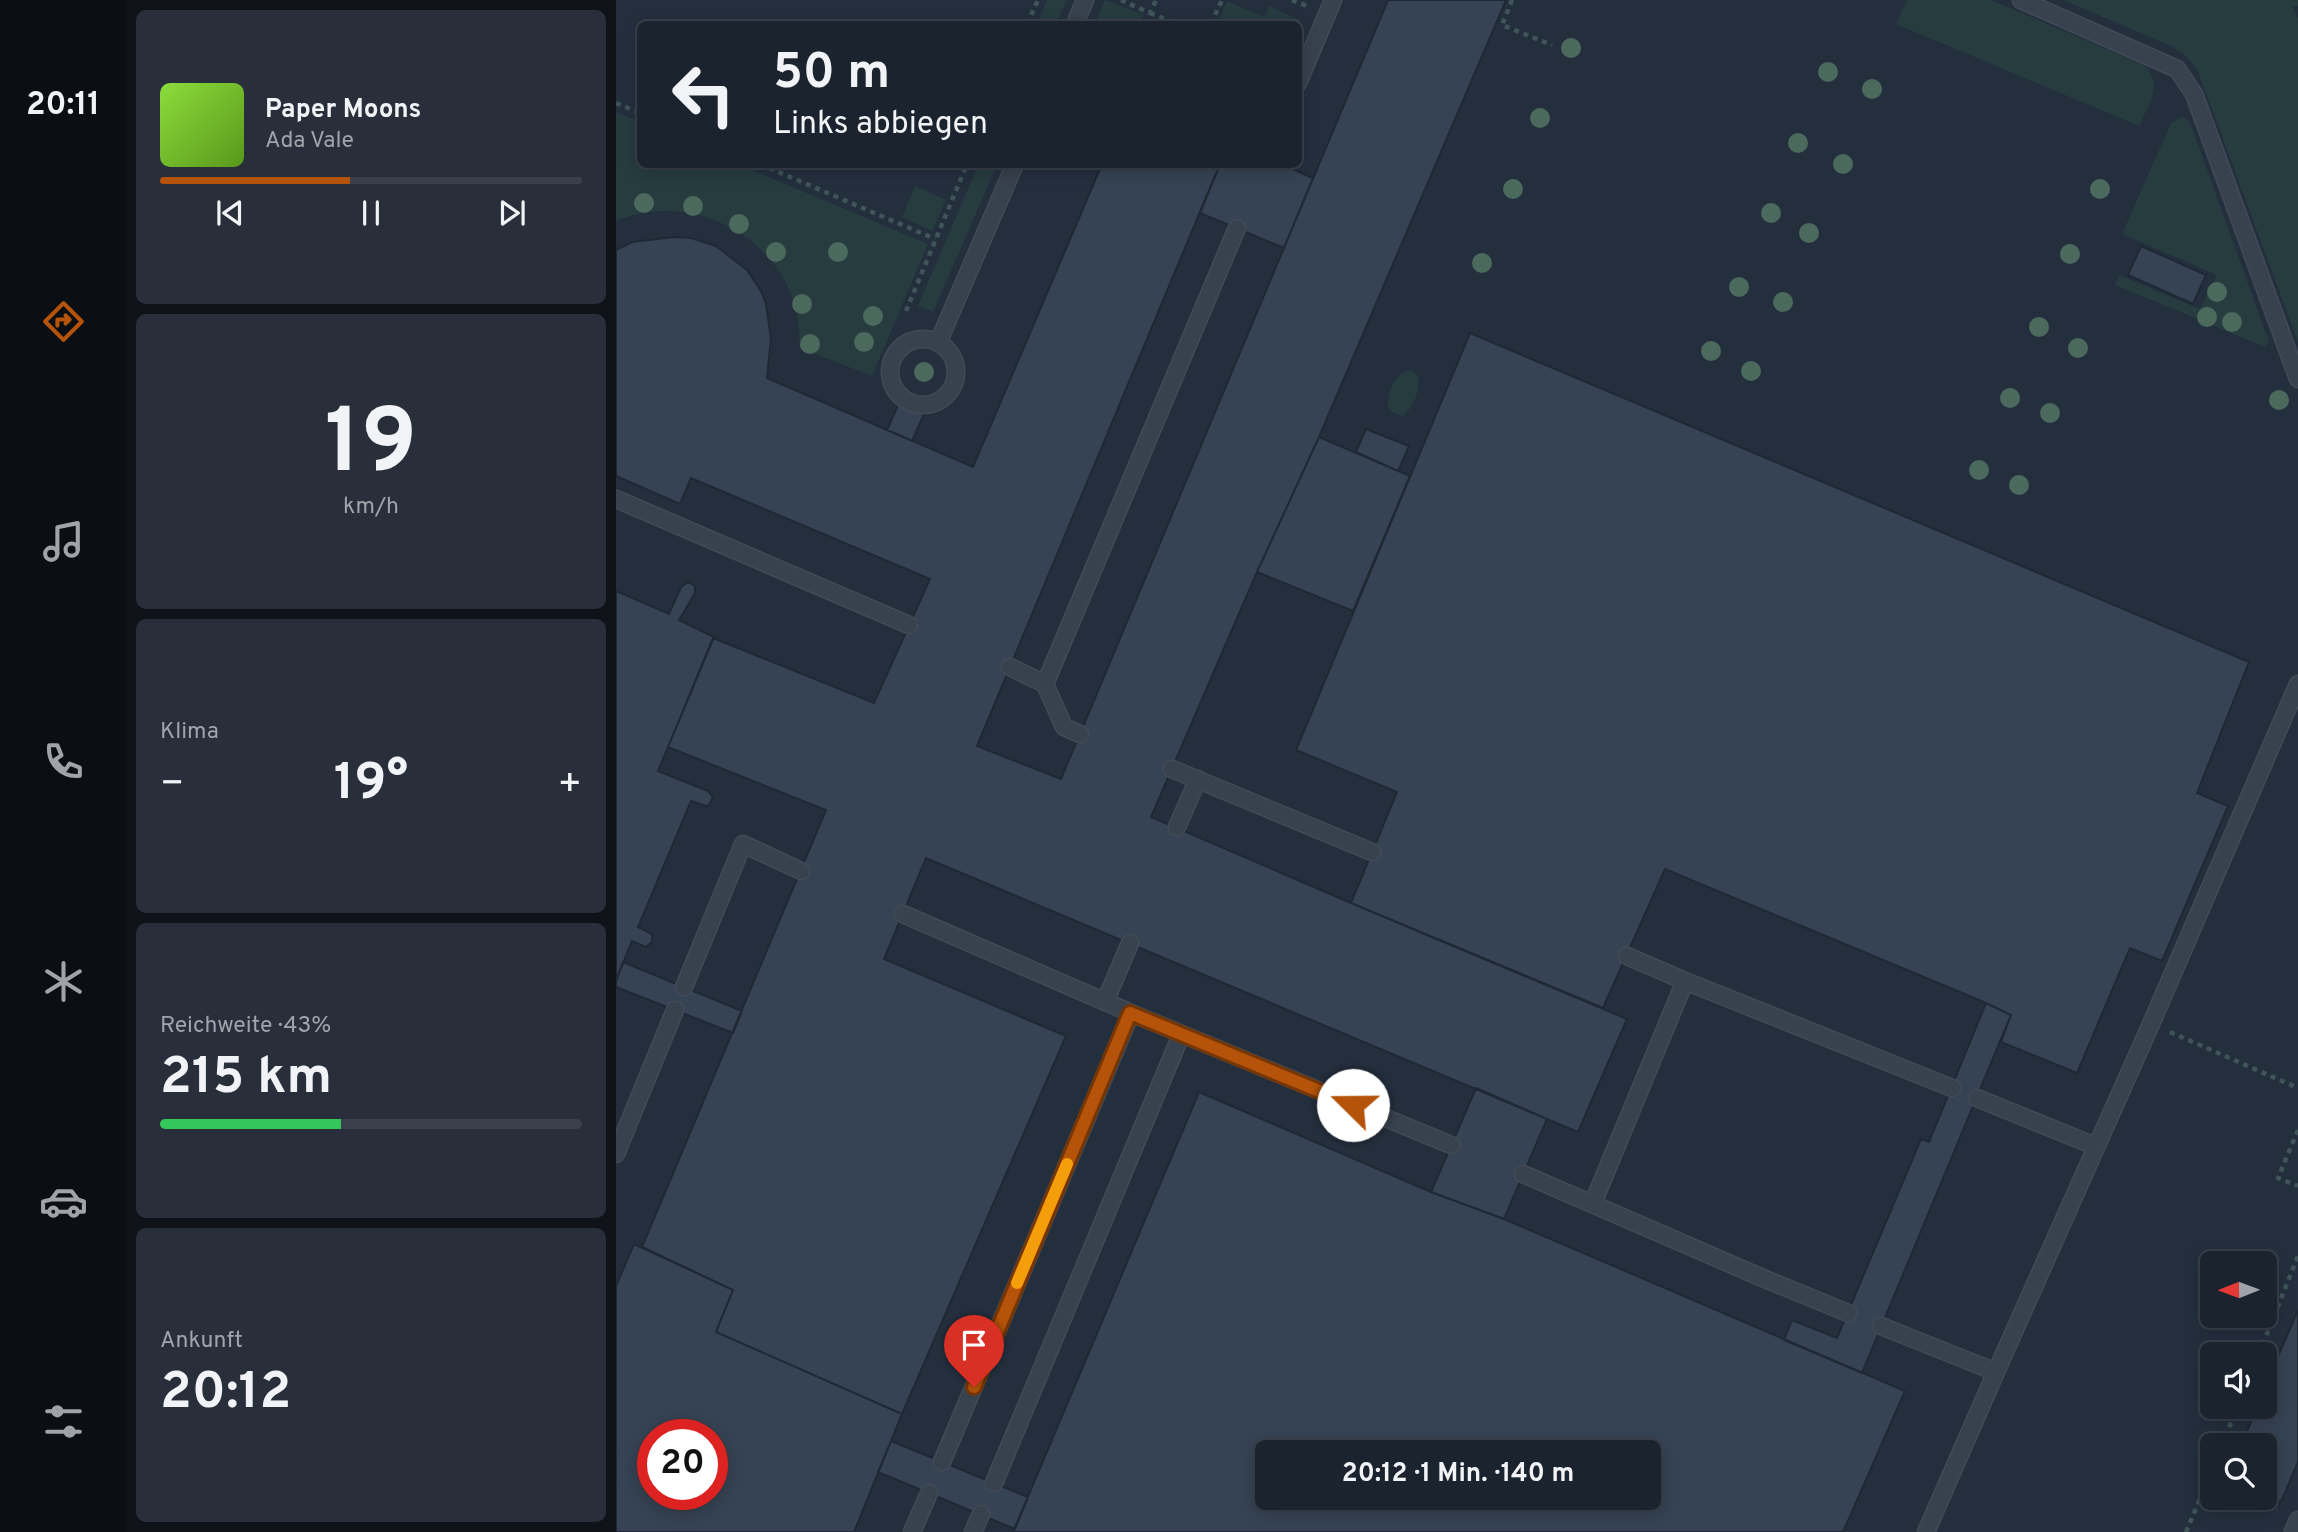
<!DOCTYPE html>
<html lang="de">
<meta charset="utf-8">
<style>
:root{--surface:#1b232e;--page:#282f3a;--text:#f1f3f6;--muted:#a0a4aa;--line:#39404a;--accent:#b45309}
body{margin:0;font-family:Overpass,sans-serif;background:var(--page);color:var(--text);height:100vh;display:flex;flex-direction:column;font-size:26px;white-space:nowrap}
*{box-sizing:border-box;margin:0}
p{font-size:23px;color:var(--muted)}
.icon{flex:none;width:38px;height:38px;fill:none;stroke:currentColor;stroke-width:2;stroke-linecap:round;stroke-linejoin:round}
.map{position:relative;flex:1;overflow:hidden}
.details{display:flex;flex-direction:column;gap:10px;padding:10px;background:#0f1319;width:490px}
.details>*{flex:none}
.top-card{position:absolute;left:21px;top:21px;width:665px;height:147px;border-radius:10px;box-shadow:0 4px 18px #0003,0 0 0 2px var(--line);background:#1b232e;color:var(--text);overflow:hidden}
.needle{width:46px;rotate:269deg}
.controls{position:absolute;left:1584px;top:1251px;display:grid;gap:14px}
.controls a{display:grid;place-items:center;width:77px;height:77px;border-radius:10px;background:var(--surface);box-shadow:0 4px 18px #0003,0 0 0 2px var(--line);font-size:35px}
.speed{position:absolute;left:21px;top:1419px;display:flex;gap:14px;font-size:35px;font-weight:700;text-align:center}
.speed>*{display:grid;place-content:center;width:91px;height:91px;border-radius:50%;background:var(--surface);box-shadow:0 4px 18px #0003,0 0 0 2px var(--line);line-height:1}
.speed .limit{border:10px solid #d22;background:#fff;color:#111}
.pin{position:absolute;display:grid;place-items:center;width:60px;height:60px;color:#fff;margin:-72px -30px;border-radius:50% 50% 50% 0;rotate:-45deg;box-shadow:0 0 7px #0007}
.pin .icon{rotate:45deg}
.me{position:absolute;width:77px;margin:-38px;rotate:292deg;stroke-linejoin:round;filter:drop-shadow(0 0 5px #0008)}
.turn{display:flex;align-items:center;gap:24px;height:147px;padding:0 21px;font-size:32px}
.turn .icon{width:91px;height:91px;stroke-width:2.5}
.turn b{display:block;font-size:49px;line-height:60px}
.big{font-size:52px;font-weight:700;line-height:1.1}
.details .card{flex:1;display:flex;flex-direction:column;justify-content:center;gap:10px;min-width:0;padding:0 24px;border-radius:10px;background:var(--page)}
.details .dial{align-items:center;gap:0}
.dial b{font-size:91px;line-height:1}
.song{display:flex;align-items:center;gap:21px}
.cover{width:84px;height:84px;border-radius:10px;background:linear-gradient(135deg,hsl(90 70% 55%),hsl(90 70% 35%))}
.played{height:7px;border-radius:4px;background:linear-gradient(90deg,var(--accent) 45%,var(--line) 45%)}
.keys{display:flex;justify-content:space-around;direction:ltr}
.heat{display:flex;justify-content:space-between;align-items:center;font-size:38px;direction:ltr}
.charge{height:10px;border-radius:5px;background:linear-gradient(90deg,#34c759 43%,var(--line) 0)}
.trip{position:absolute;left:639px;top:1440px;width:406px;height:70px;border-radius:10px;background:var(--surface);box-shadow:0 4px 18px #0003,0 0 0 2px var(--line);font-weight:700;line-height:70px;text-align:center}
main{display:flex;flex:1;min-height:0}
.tab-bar{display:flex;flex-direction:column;width:126px;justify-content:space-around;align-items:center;background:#0b0e12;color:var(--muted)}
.tab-bar .icon{width:49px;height:49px}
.tab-bar .active{color:var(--accent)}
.tab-bar b{font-size:32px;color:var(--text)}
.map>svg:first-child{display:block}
</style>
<main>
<nav class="tab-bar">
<b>20:11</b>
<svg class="icon active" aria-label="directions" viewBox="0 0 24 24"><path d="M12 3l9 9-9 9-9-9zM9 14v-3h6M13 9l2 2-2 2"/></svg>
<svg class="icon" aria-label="music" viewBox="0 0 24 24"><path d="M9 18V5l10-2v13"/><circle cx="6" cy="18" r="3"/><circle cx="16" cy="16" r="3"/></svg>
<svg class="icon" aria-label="phone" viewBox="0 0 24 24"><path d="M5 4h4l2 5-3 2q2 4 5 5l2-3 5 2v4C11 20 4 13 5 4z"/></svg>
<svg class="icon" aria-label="climate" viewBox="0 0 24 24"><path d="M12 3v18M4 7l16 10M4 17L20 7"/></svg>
<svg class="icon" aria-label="car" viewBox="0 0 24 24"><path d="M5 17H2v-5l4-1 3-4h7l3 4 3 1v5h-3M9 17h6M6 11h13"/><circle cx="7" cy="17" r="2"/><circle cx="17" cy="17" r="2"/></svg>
<svg class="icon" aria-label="filters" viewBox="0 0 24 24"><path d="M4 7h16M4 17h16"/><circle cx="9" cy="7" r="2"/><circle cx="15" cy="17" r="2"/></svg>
</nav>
<section class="details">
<div class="card">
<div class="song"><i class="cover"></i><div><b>Paper Moons</b><p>Ada Vale</p></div></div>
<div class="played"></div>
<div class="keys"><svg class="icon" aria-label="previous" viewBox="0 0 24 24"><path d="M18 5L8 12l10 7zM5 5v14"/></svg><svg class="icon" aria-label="pause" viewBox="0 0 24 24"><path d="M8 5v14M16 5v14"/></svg><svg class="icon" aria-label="next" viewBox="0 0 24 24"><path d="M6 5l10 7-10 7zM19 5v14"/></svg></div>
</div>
<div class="card dial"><b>19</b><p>km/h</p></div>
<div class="card"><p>Klima</p>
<div class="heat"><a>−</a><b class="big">19°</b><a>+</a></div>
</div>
<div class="card"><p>Reichweite · 43%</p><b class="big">215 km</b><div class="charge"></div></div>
<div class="card"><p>Ankunft</p><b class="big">20:12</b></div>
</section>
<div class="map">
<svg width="1682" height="1532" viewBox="0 0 1682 1532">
<rect width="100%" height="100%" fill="#242f3e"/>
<path fill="#263c3f" d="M431 0H451L440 24H421Z
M489 0 528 15 524 24H478Z
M1291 0H1375L1528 65C1548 85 1533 104 1523 126L1280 24Z
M1447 0H1682V6H1676L1682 18V342L1581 69 1569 55 1555 46Z
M611 1 648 17 653 6 684 20 682 24H601Z
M0 112 24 122V164L124 165 312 244 256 376 184 348C183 326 181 304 171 285 140 223 63 194 0 221Z
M1566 117 1571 119 1575 125 1653 342 1649 347 1499 285 1503 275 1584 309 1601 275 1506 234 1555 123Z
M362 165H381L317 312 302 306Z
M299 186 330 200 316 231 286 217Z
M795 370 802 376C804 392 798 407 786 417L773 410C769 394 779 372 795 370Z"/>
<path fill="#364354" stroke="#1f2835" stroke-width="2" fill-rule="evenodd" d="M772 0H890L703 437 641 572 535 817 735 903 1011 1019 962 1132 310 858 268 959 450 1036 286 1414 100 1332 117 1290 26 1247 210 810 52 747 97 638 258 703 314 579 75 478 64 504 0 476V250L16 242 58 237 75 238 100 246 131 270 145 291 150 304 155 338 151 378 357 467 486 164H604L361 746 445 779Z
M604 164H665L697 178 668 248 584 213Z
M1525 246 1590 275 1577 304 1512 275Z
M854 333 1633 662 1581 793 1612 806 1546 961 1514 948 1461 1073 1385 1042 1395 1015 1370 1003 1049 869 987 1008 735 903 781 792 680 750Z
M283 403 308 414 296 441 271 430Z
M750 429 793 446 782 471 740 452Z
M703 437 794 476 737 611 641 572Z
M72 582 79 586V593L63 620 98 637 42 771 92 791 97 797 93 805 90 806 75 801 22 927 36 934V942L30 947 16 941 0 981V591L53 614 65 587Z
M7 962 126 1011 117 1033 0 987V981Z
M1370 1003 1395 1015 1246 1373 1168 1340 1176 1320 1221 1338 1305 1139 1313 1142Z
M860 1088 931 1119 888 1219 815 1192Z
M583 1092 815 1192 888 1219 1289 1391 1227 1532H397ZM651 1452H1032V1498H651Z
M18 1244 117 1290 100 1332 286 1414 238 1532H0V1286ZM37 1435H96V1494H37Z
M1682 1310V1462L1665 1502 1648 1494V1446H1625L1641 1407H1648V1389Z
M275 1441 412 1497 399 1529 262 1472Z"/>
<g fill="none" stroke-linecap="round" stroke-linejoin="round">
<defs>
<path id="lane" d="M1405 0 1561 69 1578 94 1682 379
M459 24 469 0
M682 83 717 0
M274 372a33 33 0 1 1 66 0a33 33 0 1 1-66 0Z
M322 343 399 164
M0 499 293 625
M394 667 429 684 448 727 464 734
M429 684 621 228
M556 769 756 852
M561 827 582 779
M287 914 515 1013 326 1462
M1069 981 1336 1088
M68 987 127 844 185 871
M489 1002 514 943
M515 1013 835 1145
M1361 1098 1479 1146
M0 1154 59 1010
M907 1174 1149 1279 1232 1313
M977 1203 1069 981 1011 956
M1265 1326 1380 1372 1535 1024 1682 684
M378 1483 565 1035
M296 1532 313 1493
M357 1532 365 1514
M1310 1532 1380 1372
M1677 1532 1682 1520"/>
</defs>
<use href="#lane" stroke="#414a57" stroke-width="19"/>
<path stroke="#3f5557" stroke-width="4.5" stroke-dasharray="5 5" stroke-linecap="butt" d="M505 0 534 13 540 0
M676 0 691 6
M896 0 886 25 936 45
M534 13 561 24
M411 24 422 0
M595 24 606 0
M0 103 24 113
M144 164 319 239
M290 311 351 164
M1554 1032 1682 1088
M1682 1130 1662 1178 1682 1186
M1643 1354 1682 1256
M1606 1446 1621 1407
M1633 1498 1661 1510
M1570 1532 1596 1470"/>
<use href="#lane" stroke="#38414e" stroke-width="16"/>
</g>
<g fill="#4b6a5d">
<circle cx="955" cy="48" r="10"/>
<circle cx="1212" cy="72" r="10"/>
<circle cx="1256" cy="89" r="10"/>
<circle cx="924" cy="118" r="10"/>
<circle cx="1182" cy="143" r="10"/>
<circle cx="1227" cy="164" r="10"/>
<circle cx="897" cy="189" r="10"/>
<circle cx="1484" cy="189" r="10"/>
<circle cx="28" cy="203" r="10"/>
<circle cx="77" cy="206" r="10"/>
<circle cx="1155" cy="213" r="10"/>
<circle cx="123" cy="224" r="10"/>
<circle cx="1193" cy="233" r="10"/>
<circle cx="160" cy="252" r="10"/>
<circle cx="222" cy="252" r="10"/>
<circle cx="1454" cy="254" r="10"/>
<circle cx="866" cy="263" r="10"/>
<circle cx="1123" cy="287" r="10"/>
<circle cx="1601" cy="292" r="10"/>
<circle cx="1167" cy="302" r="10"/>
<circle cx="186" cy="304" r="10"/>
<circle cx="257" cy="316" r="10"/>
<circle cx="1591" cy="317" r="10"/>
<circle cx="1616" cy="322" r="10"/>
<circle cx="1423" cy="327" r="10"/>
<circle cx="248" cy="342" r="10"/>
<circle cx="194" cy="344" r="10"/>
<circle cx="1462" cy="348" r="10"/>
<circle cx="1095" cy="351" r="10"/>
<circle cx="1135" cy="371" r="10"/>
<circle cx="308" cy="372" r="10"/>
<circle cx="1394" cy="398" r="10"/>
<circle cx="1663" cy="400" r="10"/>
<circle cx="1434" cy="413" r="10"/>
<circle cx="1363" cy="470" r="10"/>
<circle cx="1403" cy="485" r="10"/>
</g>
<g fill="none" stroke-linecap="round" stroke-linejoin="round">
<defs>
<path id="route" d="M358 1387 514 1013 737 1105"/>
</defs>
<use href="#route" stroke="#753606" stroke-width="18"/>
<use href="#route" stroke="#b45309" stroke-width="12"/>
<path stroke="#f59e0b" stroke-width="12" d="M401 1283 451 1164"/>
</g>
</svg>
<div class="controls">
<a><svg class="needle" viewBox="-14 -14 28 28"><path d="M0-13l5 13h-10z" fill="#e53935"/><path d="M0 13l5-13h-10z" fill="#a0a4aa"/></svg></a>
<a><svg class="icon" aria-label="sound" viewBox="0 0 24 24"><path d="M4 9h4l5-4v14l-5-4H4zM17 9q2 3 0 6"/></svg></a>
<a><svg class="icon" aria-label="search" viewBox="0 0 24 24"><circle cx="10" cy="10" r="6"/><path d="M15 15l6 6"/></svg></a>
</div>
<div class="speed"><div class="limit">20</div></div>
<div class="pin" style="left:358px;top:1387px;background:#d93025"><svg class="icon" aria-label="arrive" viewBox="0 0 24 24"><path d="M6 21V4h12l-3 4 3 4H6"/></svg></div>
<svg class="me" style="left:737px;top:1105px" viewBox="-20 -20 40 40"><circle r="19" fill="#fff"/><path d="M0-13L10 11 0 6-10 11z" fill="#b45309"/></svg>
<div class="trip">20:12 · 1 Min. · 140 m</div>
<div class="top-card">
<div class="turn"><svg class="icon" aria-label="left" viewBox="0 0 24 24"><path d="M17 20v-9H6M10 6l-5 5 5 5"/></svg><div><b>50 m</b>Links abbiegen</div></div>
</div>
</div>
</main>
